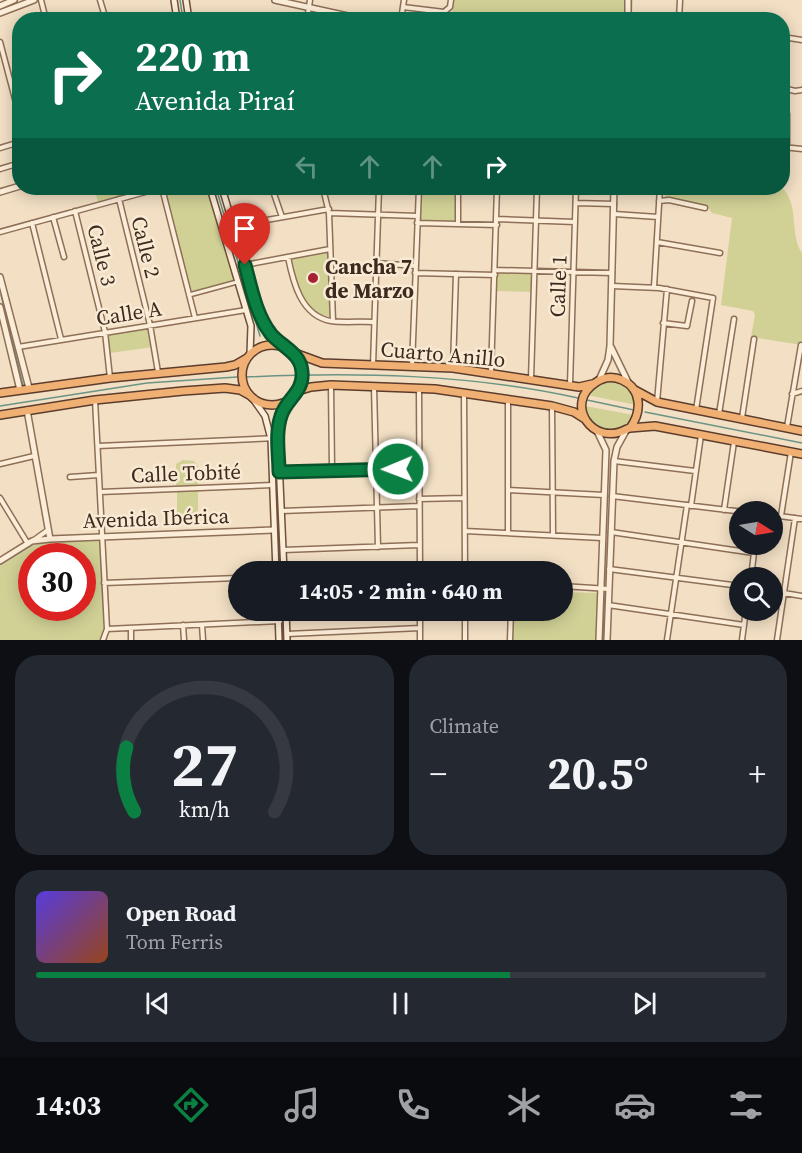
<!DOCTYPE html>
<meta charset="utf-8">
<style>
:root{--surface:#171b24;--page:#242831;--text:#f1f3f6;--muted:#9ea1a6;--line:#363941;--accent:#0b8043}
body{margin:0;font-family:"Source Serif 4",serif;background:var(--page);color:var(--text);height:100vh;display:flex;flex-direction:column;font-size:22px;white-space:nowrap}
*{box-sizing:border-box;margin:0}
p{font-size:20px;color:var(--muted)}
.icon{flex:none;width:33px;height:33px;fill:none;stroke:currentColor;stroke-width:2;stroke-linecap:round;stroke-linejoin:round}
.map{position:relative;height:640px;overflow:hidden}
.side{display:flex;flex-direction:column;gap:15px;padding:15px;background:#0d0f14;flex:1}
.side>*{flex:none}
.banner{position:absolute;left:12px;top:12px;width:778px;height:183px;border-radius:24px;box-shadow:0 3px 15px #0003;background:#0b6e4f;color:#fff;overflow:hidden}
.needle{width:39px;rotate:101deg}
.fabs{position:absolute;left:729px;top:501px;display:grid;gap:12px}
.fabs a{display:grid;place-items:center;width:54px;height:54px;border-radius:50%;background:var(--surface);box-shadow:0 3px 15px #0003;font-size:30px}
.speed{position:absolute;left:18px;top:543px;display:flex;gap:12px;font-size:30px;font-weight:700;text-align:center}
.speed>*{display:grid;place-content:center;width:78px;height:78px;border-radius:50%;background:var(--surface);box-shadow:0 3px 15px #0003;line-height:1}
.speed .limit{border:9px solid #d22;background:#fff;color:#111}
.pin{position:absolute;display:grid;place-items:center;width:51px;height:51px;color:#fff;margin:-62px -26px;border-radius:50% 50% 50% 0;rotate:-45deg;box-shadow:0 0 6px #0007}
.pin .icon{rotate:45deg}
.me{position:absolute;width:66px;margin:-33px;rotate:269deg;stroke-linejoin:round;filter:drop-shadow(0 0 4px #0008)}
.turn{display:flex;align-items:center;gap:21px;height:126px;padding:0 24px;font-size:27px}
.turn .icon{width:78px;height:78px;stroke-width:2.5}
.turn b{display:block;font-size:42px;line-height:51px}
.lanes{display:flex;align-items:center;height:57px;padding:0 24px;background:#0003;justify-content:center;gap:30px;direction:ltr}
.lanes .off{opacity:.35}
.big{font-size:45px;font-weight:700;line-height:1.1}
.side .card{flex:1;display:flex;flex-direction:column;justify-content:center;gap:9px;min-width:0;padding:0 21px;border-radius:24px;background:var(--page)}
.side .dial{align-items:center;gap:0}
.dial svg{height:156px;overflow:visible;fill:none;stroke:var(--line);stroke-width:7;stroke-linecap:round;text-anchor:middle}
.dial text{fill:var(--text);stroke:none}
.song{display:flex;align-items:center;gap:18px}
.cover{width:72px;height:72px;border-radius:9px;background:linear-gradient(135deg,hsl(250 70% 55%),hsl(20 70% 35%))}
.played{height:6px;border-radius:3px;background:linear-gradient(90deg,var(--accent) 65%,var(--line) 65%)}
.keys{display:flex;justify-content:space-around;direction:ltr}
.heat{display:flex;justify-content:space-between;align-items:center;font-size:33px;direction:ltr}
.side .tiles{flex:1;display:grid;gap:15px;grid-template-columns:1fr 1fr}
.card:last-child{grid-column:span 2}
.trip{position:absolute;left:228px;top:561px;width:345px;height:60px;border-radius:30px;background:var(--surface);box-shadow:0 3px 15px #0003;font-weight:700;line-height:60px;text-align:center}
.tab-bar{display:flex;height:96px;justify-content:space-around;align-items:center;background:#090b0e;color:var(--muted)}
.tab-bar .icon{width:42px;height:42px}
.tab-bar .current{color:var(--accent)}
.tab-bar b{font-size:27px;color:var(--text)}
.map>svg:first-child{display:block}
</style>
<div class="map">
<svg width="802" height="640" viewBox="0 0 802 640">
<rect width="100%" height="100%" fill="#f2dfc4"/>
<path fill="#d1d196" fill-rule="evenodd" d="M454 0H633L632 19 451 20Z
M94 188H138L139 191 98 202Z
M174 188H209L235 280 192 293 165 190Z
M421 188H457L455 222 421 221Z
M664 188H782C800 204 789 235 802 253V345L751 337 755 315 753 311 721 305 732 218 712 213 707 206 665 197Z
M328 253 330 317C300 311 298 283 292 258Z
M500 272 532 273V292L497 291V275Z
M146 328 150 330 153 347 110 353 108 334Z
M605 381C620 381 632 389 636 405L587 395 597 384Z
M585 406 634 415C622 440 588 433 585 406Z
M183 460 194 461 198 466V485L176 486V464Z
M198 489V514L177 515V490Z
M48 541H101L106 633 99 640H0V566L32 546ZM32 556H82V608H32Z
M563 592 599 593 597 640H512L513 611 562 610Z"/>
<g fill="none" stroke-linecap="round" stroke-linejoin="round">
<path stroke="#6b9485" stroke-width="1.5" d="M180 0 183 20
M216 188 260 336
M1 295 23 385
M246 377C356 372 470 374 578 398
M587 400 634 410
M0 406 147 383 237 377
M645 412 802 443
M274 441 280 572
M282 610 283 640
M603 640 604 593"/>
<defs>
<path id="pedestrian" d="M189 295 237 282"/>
<path id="minor" d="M41 0 46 20
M100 0 106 20
M403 7 444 12 450 7 451 0
M679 17 694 20
M307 20 310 0
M401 20 404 0
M416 20H422
M679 20 680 0
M783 37 802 40
M0 42 20 118
M783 88 795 91 802 90
M783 109 787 114V147
M783 147 802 149
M0 148 20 142
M0 169 20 163
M162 188 195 318
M272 188 282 217
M323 188 329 213 333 321
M119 199 150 325 158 372
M659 201 669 200 705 208
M576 203 614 204
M75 211 105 332 110 378
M329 213 418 216
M614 214 658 217
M53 217 64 257
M497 219 575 222
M32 223 61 339
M417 223 497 225
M458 224V188
M233 226 329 209
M0 232 160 188
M657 242 720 253
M288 257C293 282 301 316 331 321 345 323 360 321 374 322
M376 263 416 266
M245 265 330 249
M495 270 612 273
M415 273 495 275
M612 286 659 288 713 298 696 410
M654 287 660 188
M663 323 687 326 692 301
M18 347 246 310
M373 365 379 188
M412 366 419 188
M453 367 456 274
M491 373 497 188
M531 379 537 188
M570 385 576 188
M331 386 332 469
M374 387 378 547
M419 389 420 572
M464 393 465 572
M792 394 802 391
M508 399V533
M95 400 107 629 103 640
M657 402 667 289
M552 406 553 534
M719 414 734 319
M742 418 754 339
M787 427 801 345
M98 446 278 438
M614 461 695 471
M0 464 34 456
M279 472 419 468
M70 477 99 475
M508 490 604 495
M100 492 273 485
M612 496 744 512
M0 498 28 544
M419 499 464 498
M691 506 701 435
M724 510 734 442
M281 511 419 506
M772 515 802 519
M781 516 791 452
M465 531 602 538
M611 532 754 553
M34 540 48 530
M283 550 419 545
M609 569 740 586
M751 578 755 544
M104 583 238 578
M562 586 609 589
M772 591 802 596
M608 605 744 625
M420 610V640
M465 610V640
M183 625 184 640
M202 625 203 640
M131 628V640
M107 629 280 621
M287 634 420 628
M510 640 511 610
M667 640 687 505
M742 640 746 610
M777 640 795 518"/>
<path id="tertiary" d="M275 0 366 20
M628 0V20
M0 6 14 0
M0 13 34 0
M0 192 20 186
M0 277 29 388
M0 307 20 390
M611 347 628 382
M599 380 608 360 610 346 614 188
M27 410 50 539
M597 431 606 450 599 640
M0 561 32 541 50 539 274 530
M607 640 614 461 617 447 627 429"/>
<path id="secondary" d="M174 0 177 20
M186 0 189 20
M210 188 251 326 250 354
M222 188 258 309 271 334 285 348
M253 399 265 416 271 439 276 572
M284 572 278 438 280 417 288 401
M278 610 279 640
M286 610 287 640"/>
<path id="trunk" d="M242 375a30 30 0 1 1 60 0a30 30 0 1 1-60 0Z
M292 352 322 363 453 368 579 387 592 384
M633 389 657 402 802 431
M298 391 311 387 331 385 435 389 552 406 574 412 585 419
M0 393 110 378 226 367 235 365 247 358
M0 415 95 400 183 391 225 388 240 390 249 395
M630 428 655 426 802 454
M627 429C592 448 564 403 595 383 603 377 613 376 622 380 642 389 642 412 630 428"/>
</defs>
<use href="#pedestrian" stroke="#8e6f58" stroke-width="6"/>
<use href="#minor" stroke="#8e6f58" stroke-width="7"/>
<use href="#tertiary" stroke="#8e6f58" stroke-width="8"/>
<use href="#secondary" stroke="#70503b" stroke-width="8"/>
<use href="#trunk" stroke="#5c3d2d" stroke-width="10"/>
<use href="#pedestrian" stroke="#fcedd8" stroke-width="3"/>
<use href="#minor" stroke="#fcedd8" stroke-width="4"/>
<use href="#tertiary" stroke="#fcedd8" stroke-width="5"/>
<use href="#secondary" stroke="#fcedd8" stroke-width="5"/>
<use href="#trunk" stroke="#f0b074" stroke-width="7"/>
</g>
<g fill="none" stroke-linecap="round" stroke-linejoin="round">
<defs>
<path id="route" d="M245 265C251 287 256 315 271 334 282 347 301 353 302 372 304 392 286 399 281 416 275 434 279 454 279 472L398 469"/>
</defs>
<use href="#route" stroke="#07532c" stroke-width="15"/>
<use href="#route" stroke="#0b8043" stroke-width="10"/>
</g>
<circle fill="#a32332" stroke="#f9ead4" stroke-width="2" cx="313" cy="278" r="6"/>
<g text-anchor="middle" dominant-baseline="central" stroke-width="5" stroke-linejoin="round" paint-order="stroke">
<g font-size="21" fill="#3d291d" stroke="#f9ead4">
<text transform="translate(146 247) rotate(76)">Calle 2</text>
<text transform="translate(102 255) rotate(76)">Calle 3</text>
<text transform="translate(558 286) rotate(-88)">Calle 1</text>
<text transform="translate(129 313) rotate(-9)">Calle A</text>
<text transform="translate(443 354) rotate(5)">Cuarto Anillo</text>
<text transform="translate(186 473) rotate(-2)">Calle Tobité</text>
<text transform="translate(156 518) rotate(-2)">Avenida Ibérica</text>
</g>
<g font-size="21" font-weight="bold" fill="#3d291d" stroke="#f9ead4" text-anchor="start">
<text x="325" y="266">Cancha 7<tspan x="325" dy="24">de Marzo</tspan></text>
</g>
</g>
</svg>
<div class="fabs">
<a><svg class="needle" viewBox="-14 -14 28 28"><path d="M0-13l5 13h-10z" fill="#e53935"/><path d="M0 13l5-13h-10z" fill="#9ea1a6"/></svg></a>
<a><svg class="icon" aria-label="search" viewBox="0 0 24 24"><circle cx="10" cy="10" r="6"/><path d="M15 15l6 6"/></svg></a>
</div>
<div class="speed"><div class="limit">30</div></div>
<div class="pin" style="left:245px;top:265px;background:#d93025"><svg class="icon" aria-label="arrive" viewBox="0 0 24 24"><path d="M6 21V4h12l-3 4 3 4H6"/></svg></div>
<svg class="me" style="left:398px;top:469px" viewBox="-20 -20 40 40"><circle r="17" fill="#0b8043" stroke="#fff" stroke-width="3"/><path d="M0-11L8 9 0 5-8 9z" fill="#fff"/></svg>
<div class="trip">14:05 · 2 min · 640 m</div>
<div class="banner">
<div class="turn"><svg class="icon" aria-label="right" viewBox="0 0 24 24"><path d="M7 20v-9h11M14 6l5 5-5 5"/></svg><div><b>220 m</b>Avenida Piraí</div></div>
<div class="lanes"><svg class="icon off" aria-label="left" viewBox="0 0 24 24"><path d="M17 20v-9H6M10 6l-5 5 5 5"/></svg><svg class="icon off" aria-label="ahead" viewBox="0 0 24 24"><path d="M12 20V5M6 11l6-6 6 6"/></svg><svg class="icon off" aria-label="ahead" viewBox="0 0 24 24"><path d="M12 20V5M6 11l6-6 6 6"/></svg><svg class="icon" aria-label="right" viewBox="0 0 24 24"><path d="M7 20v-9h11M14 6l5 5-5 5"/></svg></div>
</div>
</div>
<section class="side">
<div class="tiles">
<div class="card dial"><svg viewBox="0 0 100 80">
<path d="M14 69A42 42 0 1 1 86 69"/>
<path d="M14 69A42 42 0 0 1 10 36" stroke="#0b8043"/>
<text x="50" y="56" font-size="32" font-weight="700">27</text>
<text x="50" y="72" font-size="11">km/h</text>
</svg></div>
<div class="card"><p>Climate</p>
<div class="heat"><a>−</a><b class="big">20.5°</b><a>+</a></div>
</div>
<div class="card">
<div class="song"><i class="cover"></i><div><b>Open Road</b><p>Tom Ferris</p></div></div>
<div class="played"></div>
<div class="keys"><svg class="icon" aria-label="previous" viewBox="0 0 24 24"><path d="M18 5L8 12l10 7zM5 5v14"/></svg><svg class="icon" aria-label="pause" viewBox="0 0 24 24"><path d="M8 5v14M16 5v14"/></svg><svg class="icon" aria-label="next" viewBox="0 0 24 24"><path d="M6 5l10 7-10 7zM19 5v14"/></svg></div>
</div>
</div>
</section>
<nav class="tab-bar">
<b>14:03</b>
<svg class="icon current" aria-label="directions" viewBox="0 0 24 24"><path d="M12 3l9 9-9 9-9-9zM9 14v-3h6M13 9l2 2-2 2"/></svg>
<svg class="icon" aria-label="music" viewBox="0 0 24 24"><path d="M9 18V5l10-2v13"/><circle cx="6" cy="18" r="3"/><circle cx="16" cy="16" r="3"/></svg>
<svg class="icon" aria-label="phone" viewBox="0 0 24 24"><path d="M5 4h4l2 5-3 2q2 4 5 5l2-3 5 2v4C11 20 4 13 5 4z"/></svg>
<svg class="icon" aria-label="climate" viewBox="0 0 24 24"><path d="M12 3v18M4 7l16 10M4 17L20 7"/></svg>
<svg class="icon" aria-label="car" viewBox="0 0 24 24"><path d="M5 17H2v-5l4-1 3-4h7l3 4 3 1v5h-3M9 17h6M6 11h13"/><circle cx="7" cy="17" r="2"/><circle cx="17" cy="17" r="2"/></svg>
<svg class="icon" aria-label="filters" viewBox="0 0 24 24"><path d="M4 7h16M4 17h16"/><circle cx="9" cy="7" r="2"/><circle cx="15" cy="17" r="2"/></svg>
</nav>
